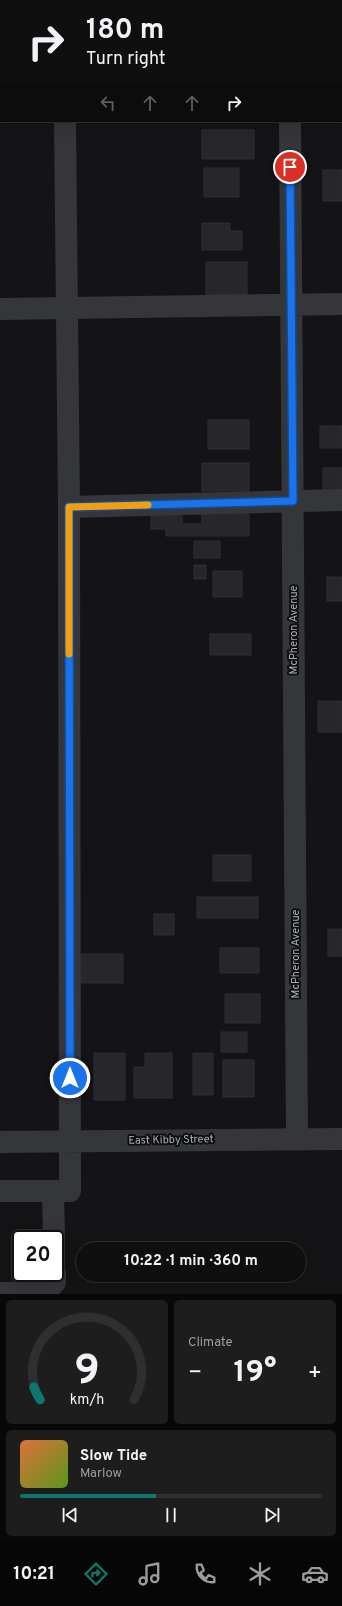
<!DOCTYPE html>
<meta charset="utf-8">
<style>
:root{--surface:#0f0f10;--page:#1d1d1e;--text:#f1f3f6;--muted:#9b9c9f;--line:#2f2f30;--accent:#0f766e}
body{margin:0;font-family:Overpass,sans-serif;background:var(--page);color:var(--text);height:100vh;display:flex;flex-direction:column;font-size:15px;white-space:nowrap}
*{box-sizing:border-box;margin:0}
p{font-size:13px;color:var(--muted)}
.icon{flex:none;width:22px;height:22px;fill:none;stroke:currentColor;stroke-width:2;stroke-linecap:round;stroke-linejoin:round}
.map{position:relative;height:1294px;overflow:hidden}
.panel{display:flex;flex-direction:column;gap:6px;padding:6px;background:#080809;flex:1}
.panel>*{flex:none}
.guide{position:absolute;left:0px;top:0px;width:342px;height:122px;box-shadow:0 4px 16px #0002,0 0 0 1px var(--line);background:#0f0f10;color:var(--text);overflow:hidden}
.speed{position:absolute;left:12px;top:1230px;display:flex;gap:8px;font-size:20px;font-weight:700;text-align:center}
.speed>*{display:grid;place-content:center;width:52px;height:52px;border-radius:50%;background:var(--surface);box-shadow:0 4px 16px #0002,0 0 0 1px var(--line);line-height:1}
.speed .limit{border:2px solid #111;border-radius:6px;background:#fff;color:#111}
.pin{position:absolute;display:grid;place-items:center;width:34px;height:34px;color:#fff;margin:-17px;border:2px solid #fff;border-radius:50%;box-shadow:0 1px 4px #0007}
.me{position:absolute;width:44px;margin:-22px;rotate:0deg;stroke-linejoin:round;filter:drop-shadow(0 0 3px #0008)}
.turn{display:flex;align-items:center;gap:14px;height:84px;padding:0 20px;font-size:18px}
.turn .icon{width:52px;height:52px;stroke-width:2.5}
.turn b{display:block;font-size:28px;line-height:34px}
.lanes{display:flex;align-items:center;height:38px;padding:0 20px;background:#0003;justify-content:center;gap:20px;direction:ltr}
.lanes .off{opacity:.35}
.big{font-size:30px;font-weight:700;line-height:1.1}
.panel .widget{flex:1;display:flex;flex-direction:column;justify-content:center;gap:6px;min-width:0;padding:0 14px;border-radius:6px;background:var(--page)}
.panel .dial{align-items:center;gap:0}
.dial svg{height:104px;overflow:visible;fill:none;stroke:var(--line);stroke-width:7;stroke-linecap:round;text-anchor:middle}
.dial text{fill:var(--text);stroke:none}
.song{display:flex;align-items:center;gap:12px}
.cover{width:48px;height:48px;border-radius:6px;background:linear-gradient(135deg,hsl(20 70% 55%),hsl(90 70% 35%))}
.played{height:4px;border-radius:2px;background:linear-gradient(90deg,var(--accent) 45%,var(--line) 45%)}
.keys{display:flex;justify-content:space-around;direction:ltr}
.heat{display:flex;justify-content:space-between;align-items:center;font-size:22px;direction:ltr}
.panel .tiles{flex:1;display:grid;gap:6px;grid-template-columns:1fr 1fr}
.widget:last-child{grid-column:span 2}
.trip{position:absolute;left:76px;top:1242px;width:230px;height:40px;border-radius:20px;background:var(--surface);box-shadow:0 4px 16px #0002,0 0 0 1px var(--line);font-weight:700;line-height:40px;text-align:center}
.tab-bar{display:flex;height:64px;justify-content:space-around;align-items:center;background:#060606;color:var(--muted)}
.tab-bar .icon{width:28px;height:28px}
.tab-bar .on{color:var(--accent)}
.tab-bar b{font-size:18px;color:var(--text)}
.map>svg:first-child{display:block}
</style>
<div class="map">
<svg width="342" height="1294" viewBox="0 0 342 1294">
<rect width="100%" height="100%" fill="#141416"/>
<path fill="#27272a" stroke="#2e2e32" d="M202 130H254V159H202Z
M204 168H239V197H204Z
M323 170H342V201H323Z
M202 223H230V231H242V250H202Z
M206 262H247V295H206Z
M208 420H249V449H208Z
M320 426H342V448H320Z
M202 463H249V491H202Z
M323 468H342V497H323Z
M202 512H249V536H166V529H151V514H182V524H202Z
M194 541H220V558H194Z
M194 565H206V579H194Z
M213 571H242V597H213Z
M327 577H342V601H327Z
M210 634H251V655H210Z
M318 701H342V732H318Z
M213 855H251V881H213Z
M197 897H258V918H197Z
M154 914H174V935H154Z
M328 929H342V956H328Z
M220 948H259V973H220Z
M81 954H123V983H81Z
M225 994H260V1023H225Z
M221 1032H247V1052H221Z
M94 1053H125V1100H94Z
M145 1053H172V1098H134V1067H145Z
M193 1053H213V1095H193Z
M223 1060H254V1097H223Z"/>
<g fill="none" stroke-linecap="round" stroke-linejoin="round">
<path stroke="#35363a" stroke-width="22" d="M63 0V1
M289 0V1
M290 121 297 1139
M0 309 342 304
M69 507 342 500
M0 1142 342 1139
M0 1191H70L69 507 65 121
M53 1191 54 1239
M0 1293H45L55 1282V1273"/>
</g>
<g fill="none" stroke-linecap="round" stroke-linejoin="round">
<defs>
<path id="route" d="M70 1078 69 507 293 501 290 167"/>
</defs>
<use href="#route" stroke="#114b97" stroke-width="10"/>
<use href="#route" stroke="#1a73e8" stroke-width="7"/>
<path stroke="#f59e0b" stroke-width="7" d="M69 654V507L148 505"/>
</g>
<g text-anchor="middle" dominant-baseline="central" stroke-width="4" stroke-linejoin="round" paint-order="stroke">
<g font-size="11" fill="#a6acb6" stroke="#0f0f11">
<text transform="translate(294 630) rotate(-90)">McPheron Avenue</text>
<text transform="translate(296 954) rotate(-90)">McPheron Avenue</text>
<text transform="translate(171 1140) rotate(-1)">East Kibby Street</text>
</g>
</g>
</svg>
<div class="speed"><div class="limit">20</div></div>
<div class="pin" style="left:290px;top:167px;background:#d93025"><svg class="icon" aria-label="arrive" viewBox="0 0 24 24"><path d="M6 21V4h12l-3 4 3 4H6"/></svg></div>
<svg class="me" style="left:70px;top:1078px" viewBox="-20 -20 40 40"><circle r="17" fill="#1a73e8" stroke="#fff" stroke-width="3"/><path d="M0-11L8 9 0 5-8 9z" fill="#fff"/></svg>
<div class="trip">10:22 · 1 min · 360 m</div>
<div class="guide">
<div class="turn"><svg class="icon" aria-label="right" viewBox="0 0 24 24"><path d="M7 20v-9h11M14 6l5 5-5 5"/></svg><div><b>180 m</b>Turn right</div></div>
<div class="lanes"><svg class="icon off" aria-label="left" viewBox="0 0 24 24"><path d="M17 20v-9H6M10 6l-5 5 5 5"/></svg><svg class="icon off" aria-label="ahead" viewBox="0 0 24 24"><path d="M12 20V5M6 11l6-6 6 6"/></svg><svg class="icon off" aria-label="ahead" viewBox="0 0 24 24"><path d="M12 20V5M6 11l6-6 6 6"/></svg><svg class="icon" aria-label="right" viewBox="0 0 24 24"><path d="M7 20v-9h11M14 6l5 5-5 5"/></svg></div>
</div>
</div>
<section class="panel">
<div class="tiles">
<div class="widget dial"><svg viewBox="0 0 100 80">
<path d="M14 69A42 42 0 1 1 86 69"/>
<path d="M14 69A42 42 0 0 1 9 59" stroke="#0f766e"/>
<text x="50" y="56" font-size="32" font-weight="700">9</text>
<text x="50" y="72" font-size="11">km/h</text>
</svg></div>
<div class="widget"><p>Climate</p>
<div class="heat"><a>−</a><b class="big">19°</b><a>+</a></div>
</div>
<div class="widget">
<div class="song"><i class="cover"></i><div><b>Slow Tide</b><p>Marlow</p></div></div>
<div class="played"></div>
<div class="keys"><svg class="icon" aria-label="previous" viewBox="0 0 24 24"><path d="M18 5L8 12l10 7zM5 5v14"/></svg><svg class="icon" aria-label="pause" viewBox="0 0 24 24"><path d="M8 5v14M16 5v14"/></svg><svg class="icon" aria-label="next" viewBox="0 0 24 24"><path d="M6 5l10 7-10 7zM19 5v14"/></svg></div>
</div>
</div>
</section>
<nav class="tab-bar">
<b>10:21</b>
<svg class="icon on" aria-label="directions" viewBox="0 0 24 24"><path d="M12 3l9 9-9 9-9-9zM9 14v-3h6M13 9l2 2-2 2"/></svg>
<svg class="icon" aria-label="music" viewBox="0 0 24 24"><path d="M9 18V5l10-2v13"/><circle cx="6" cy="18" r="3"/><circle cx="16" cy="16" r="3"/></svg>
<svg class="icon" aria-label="phone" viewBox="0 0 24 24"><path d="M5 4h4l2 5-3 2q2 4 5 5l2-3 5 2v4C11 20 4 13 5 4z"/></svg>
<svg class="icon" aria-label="climate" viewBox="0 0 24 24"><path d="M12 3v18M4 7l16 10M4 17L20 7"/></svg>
<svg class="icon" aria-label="car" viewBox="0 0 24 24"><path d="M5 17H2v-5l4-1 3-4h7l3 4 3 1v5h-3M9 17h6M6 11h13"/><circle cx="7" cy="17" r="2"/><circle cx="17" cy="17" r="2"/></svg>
</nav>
